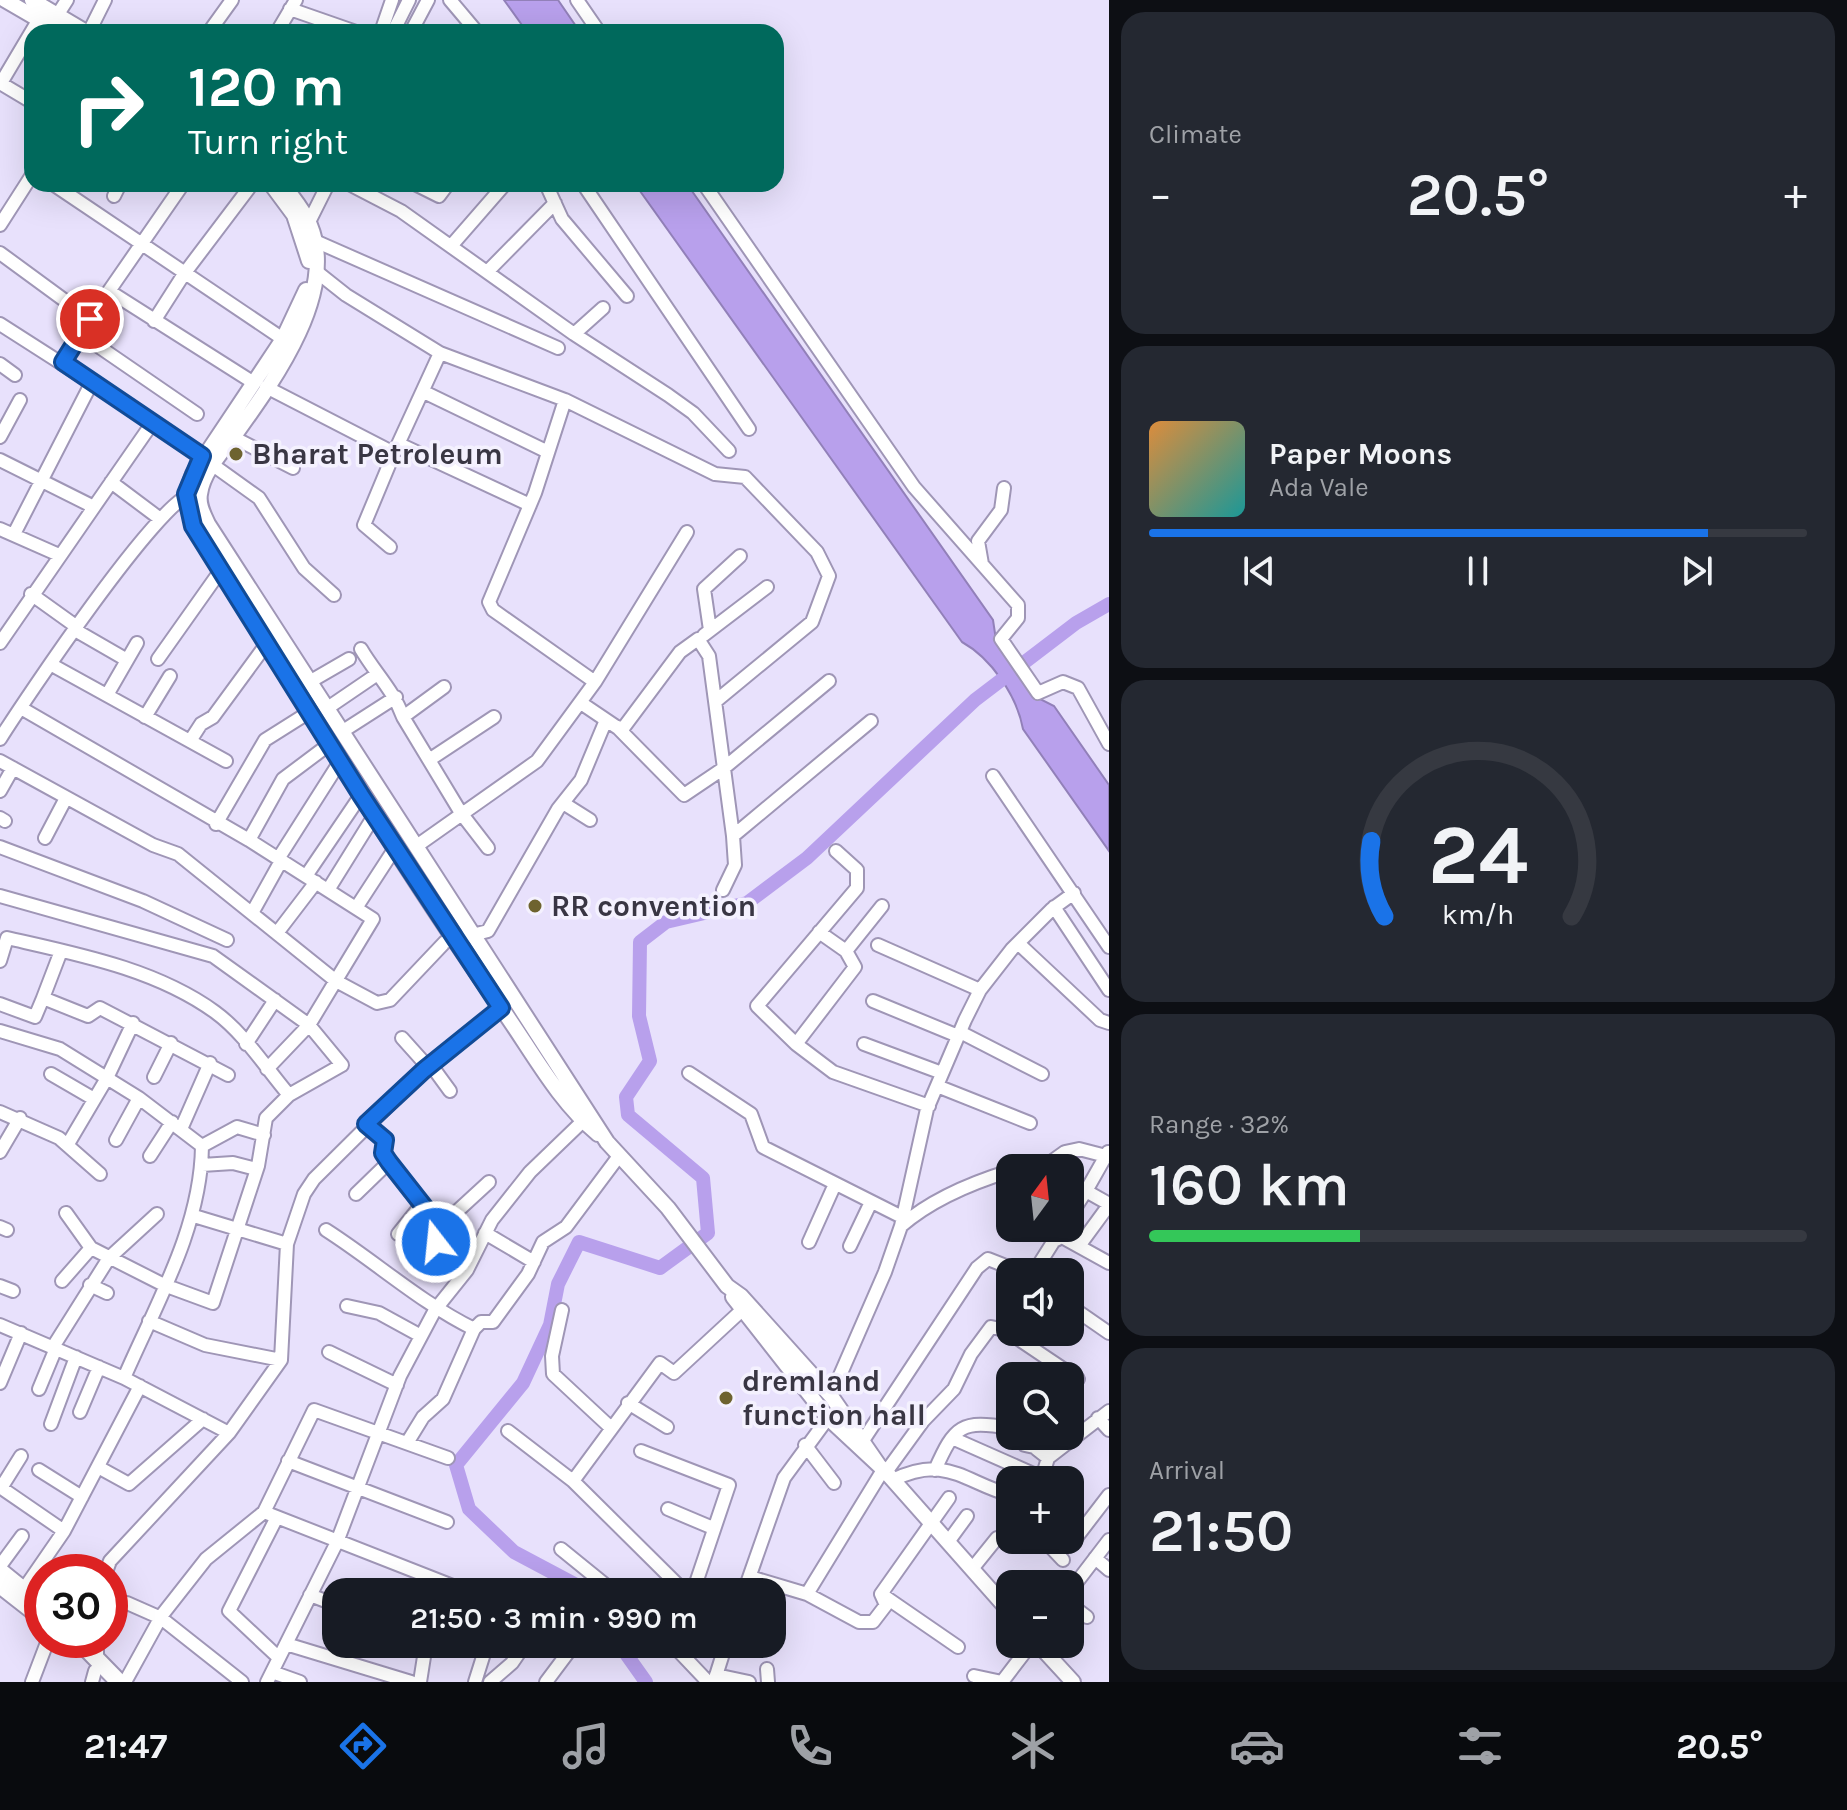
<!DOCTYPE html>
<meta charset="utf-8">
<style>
:root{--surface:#171b24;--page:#242831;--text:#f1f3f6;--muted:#9ea1a6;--line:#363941;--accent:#1a73e8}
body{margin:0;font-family:Karla,sans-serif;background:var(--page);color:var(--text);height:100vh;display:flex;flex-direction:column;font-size:30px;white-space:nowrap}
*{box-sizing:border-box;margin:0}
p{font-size:26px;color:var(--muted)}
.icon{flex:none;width:44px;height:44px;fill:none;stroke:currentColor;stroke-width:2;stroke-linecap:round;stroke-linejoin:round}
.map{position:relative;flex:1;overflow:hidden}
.panel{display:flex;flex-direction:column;gap:12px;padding:12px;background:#0d0f14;width:738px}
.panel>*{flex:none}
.guide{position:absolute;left:24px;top:24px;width:760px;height:168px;border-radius:24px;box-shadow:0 8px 32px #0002;background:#00695c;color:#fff;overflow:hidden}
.needle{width:52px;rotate:15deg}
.tools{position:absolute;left:996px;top:1154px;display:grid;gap:16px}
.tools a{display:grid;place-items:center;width:88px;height:88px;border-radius:16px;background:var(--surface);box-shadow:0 8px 32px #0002;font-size:40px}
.speed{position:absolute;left:24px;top:1554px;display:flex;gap:16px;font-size:40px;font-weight:700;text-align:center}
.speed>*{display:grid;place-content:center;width:104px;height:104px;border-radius:50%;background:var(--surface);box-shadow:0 8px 32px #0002;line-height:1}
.speed .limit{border:12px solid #d22;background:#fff;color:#111}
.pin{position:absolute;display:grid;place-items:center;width:68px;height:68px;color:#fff;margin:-34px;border:4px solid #fff;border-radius:50%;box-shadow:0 2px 8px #0007}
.me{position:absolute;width:88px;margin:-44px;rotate:344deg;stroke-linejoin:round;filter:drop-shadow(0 0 6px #0008)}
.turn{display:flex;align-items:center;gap:28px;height:168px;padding:0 32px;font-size:36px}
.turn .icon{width:104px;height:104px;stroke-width:2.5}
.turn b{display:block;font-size:56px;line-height:68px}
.big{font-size:60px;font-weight:600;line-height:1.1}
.panel .tile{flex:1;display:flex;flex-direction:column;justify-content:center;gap:12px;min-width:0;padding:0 28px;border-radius:24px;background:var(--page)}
.panel .dial{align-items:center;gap:0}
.dial svg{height:208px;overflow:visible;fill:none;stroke:var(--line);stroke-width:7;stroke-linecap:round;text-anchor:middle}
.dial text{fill:var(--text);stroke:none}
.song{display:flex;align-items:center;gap:24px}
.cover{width:96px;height:96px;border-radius:12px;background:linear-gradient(135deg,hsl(30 70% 55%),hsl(180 70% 35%))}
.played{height:8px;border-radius:4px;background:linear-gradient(90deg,var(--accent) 85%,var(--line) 85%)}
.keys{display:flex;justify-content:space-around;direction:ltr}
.heat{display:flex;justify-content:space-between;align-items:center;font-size:44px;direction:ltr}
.charge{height:12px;border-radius:6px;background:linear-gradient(90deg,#34c759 32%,var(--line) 0)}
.trip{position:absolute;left:322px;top:1578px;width:464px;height:80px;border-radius:24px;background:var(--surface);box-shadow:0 8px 32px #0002;font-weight:600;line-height:80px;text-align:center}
.tabs{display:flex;height:128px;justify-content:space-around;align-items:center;background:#090b0e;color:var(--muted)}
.tabs .icon{width:56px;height:56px}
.tabs .active{color:var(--accent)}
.tabs b{font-size:36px;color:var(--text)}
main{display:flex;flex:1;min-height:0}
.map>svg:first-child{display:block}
</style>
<main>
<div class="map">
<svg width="1109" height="1682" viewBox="0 0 1109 1682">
<rect width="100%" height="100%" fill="#e8e1fc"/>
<path fill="#b8a0ec" stroke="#9280b9" stroke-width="2" d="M504 0H558L580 32H527Z
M635 184H687L993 620 996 640 1036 697 1054 706 1109 785V851L1023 729C1017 696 991 658 962 642Z"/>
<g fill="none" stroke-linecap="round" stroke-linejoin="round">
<path stroke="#b8a0ec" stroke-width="14" d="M582 1592 578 1586 514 1552 469 1509 456 1465 523 1383 550 1325 558 1284 579 1242 660 1268 708 1233 703 1178 628 1115 626 1097 650 1061 639 1016 640 942 666 922 747 903 807 858 975 700 1076 623 1109 604
M619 1644 646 1682"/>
<defs>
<path id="minor" d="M450 0 477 32
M577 0 599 32
M290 9 356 32
M58 14 67 0
M89 32 105 0
M209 32 232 0
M277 32 296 0
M381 32 392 0
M393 32 409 0
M411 32 428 0
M0 83 32 102
M1 83 39 19
M53 184 283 339
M349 184 401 211 574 334 668 395 693 413 729 451
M415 184 439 196 448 184
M546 184 562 219 627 296
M583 184 749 429
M704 184 914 487 1018 605V618L1001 639 1038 693 1063 682 1078 688 1109 744
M114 196 120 184
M0 225 32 175
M306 228 328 184
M315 241 558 348
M451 246 505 184
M0 253 90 319
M317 272 346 295 440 353 565 400 715 474 745 477 817 552 829 576 812 622 716 701
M487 272 555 203
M109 291 183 184
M154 321 184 274 252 184
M0 324 153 422 259 498 304 568 334 595
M574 334 603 308
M82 335 197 414
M63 362 109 291 254 383
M0 364 15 375
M266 387 394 453 440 353
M424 392 548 452
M565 400 535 493 489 602 493 610 595 682
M225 433 293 468
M0 437 20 400
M399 444 530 505
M0 460 94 507 153 422
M111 482 159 518
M0 529 59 555
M14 534 92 382
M390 547 364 525 394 453
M982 564 978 541 1001 510 1004 488
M31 594 77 627
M75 630 127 660
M710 630 704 589 740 556
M704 635 767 587
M0 643 94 507
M361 649C375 673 394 691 403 717
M158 659 221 570
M52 665 226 761
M311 681 349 659
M444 687 403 717 461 813 488 848
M107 695 137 643
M581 703 618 728 624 727 680 652 698 639 709 656 733 836 871 721
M329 707 376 675
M21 708 249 840 373 919 309 1025 267 1069
M145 717 170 676
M618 728 684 795 724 768 829 681
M343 731 396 697
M0 739C24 701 160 498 192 494
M190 741 201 724 213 717 268 642
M429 760 494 717
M0 761 153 845 178 854 336 981 377 1003 390 1000 445 942 488 931 558 809 581 780 606 720
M993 776 1109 947
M0 791 13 768
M563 803 590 820
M0 818 5 821
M216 824 265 740 311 711
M45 838 66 798
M249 840 283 779 331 743
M418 845 537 761 595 682 687 532
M0 847 143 901 227 940
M278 859 341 760
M306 876 361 795
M328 890 374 816
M723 890 735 865 733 836
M0 896 213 956 309 1025 342 1065 289 1095 266 1118 258 1166 213 1303 164 1285 91 1248 66 1213
M1054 907 1109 990
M356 908 395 848
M252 913 281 861
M819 932 846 951 855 967 796 1044 833 1072 929 1106
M277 933 316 882
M1019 944 1100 1020 1109 1023
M878 945 980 990
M846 951 882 906
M0 961 7 938C77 954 156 969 215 1012 244 1033 266 1068 289 1095
M43 998 61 951
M873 1001 958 1036
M0 1004 35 1017 43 998 88 1016 100 1008 228 1075
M0 1031 60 1049 139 1098 202 1146C201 1228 156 1304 124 1378
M960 1032 1042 1074
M402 1038 428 1067
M246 1044 275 1000
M796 1044 757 1006 857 888V870L836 851
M864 1044 942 1073
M431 1065 450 1091
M689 1073 751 1114 763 1147 902 1217
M51 1074 94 1099
M154 1077 171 1043
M937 1086 1030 1123
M0 1112 59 1138 100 1174
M366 1124 385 1140 383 1153 389 1162
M181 1129 210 1063
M116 1140 139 1098
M68 1144 107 1078 133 1023
M202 1146 237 1127 264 1135
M0 1152 20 1118
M150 1156 172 1122
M202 1165 233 1163 256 1169
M1022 1168 1051 1162 1065 1152 1079 1149 1106 1156
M1086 1191 1108 1152
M356 1194 389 1162 440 1227 436 1249 467 1270
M194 1216 287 1244
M1070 1216 1086 1191 1109 1204
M901 1226C932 1199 971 1183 1010 1171
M0 1227 7 1230
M440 1227 489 1182
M326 1230C376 1262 421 1303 474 1329L443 1399 423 1417 407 1443
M485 1233 534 1262
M398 1234 422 1204
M1054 1241 1062 1237 1109 1263
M809 1242 835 1184
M850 1246 871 1202
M1079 1246 1109 1205
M1023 1272 1038 1266 1062 1228
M62 1281 91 1248
M90 1285 107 1293
M0 1286 13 1291
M347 1306 379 1313 421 1336
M1070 1306 1109 1333
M562 1310 552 1356 553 1374 610 1427
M149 1321 205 1345 281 1360
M0 1325 124 1378 229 1433
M474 1329 481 1322H493L528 1274 543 1242 566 1227 619 1156
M53 1347 109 1258 157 1214
M329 1352 397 1385
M0 1383 21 1333
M39 1389 56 1348
M831 1396 885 1272 901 1226 927 1109 965 1020 980 990 1012 949 1052 909 1074 893
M628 1403 667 1427
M80 1412 99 1367
M1098 1418 1109 1430
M51 1424 76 1357
M508 1431 573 1481
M1024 1436 1025 1445 1034 1447 1048 1458 1042 1478
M952 1438 1047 1480
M864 1439 977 1268 988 1259 1021 1272
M805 1445 834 1483
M641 1451 729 1485 693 1592
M1048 1458 1109 1411
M288 1461 447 1522
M98 1467 129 1484 203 1419
M39 1470 82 1497
M935 1470C955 1425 961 1420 1010 1428
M886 1472 923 1421 954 1389 971 1354 991 1327 1005 1330 1078 1379
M893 1480C946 1454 964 1482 1010 1495
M0 1487 64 1531
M1 1488 21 1456
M668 1509 713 1528
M264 1512 468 1592
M277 1517 229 1611 279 1658
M1044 1540 1063 1560
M948 1542 967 1516
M1072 1543 1109 1495
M561 1549 614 1592
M1095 1558 1109 1570
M0 1566 22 1536
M972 1569 997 1538
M106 1572 110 1561 229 1433 281 1360 287 1244 304 1194 314 1179 424 1070 501 1008
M750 1577 807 1594 859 1622H873L886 1605 881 1594 949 1498
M1036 1584 1040 1579
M24 1589 64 1531 140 1386
M1070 1591 1109 1540
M685 1592 573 1481 660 1363 674 1373 741 1311
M744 1592 784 1478 828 1418
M807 1594 883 1470
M881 1594 958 1647
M310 1595 336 1605
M127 1603 161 1618 242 1682
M1070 1604 1087 1617
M286 1644 411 1682
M672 1644 708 1682
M97 1658V1640
M767 1669 768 1682
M272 1672 300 1682
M716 1675 749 1682
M974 1676 1002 1682
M32 1682 48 1640
M92 1682 95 1671
M125 1682 162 1615 206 1559 264 1512 314 1410 448 1458
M267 1682 337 1542 400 1376 435 1310 467 1270 492 1220 530 1172 583 1121
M420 1682 426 1644
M475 1682 487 1644
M490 1682 512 1663 525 1644
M546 1682 573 1646
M714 1682 726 1644
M1002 1682 1031 1644"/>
<path id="major" d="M5 0 60 32
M32 0 86 32
M271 184 294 215 309 261
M283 184C292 197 304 210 310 225 338 292 275 379 237 432 224 450 203 471 200 494 198 505 204 515 208 524L607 1142 668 1208 727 1286 741 1296 831 1396 878 1464
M306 290 283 339 193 474 186 494 193 526C295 687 392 853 502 1009 532 1051 557 1100 598 1134
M733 1297 828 1418 886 1472 1010 1612
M1038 1644 1073 1682"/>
<path id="highway" d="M0 1571 42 1605
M0 1585 42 1618
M78 1640 119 1682"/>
</defs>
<use href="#minor" stroke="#9f96b6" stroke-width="16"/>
<use href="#major" stroke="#9f96b6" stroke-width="18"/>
<use href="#highway" stroke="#9f96b6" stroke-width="20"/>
<use href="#minor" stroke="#fff" stroke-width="12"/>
<use href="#major" stroke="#fff" stroke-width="14"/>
<use href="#highway" stroke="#fff" stroke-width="16"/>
</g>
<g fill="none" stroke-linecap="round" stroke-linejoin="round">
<defs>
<path id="route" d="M90 319 63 362 202 456 186 494 193 526 361 795 501 1008 424 1070 366 1124 385 1140 383 1153 389 1162 440 1227 436 1242"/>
</defs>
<use href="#route" stroke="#114b97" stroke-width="20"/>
<use href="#route" stroke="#1a73e8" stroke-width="14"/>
</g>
<g fill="#6e632f" stroke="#f4f1fe" stroke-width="3">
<circle cx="236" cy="454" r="8"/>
<circle cx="535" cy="906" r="8"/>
<circle cx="726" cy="1398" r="8"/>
</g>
<g text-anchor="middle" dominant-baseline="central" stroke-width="7" stroke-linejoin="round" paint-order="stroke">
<g font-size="30" font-weight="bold" fill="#393643" stroke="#f4f1fe" text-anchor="start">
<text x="252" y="454">Bharat Petroleum</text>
<text x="551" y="906">RR convention</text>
<text x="742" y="1381">dremland<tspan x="742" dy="34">function hall</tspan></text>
</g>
</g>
</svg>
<div class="tools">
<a><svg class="needle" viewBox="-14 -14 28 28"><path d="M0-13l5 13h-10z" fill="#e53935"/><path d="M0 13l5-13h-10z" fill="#9ea1a6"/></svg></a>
<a><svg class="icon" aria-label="sound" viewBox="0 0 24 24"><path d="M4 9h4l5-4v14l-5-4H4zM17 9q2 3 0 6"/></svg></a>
<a><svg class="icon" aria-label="search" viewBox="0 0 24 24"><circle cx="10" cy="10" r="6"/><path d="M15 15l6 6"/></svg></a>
<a>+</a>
<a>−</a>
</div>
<div class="speed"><div class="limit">30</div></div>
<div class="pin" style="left:90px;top:319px;background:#d93025"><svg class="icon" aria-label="arrive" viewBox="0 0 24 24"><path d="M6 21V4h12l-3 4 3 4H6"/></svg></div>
<svg class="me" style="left:436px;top:1242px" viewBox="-20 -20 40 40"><circle r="17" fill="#1a73e8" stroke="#fff" stroke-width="3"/><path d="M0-11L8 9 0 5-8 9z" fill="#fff"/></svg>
<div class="trip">21:50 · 3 min · 990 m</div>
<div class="guide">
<div class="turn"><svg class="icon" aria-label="right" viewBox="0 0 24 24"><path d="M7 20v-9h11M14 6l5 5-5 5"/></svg><div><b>120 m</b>Turn right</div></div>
</div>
</div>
<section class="panel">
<div class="tile"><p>Climate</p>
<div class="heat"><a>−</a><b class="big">20.5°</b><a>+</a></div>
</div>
<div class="tile">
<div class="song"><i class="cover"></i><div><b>Paper Moons</b><p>Ada Vale</p></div></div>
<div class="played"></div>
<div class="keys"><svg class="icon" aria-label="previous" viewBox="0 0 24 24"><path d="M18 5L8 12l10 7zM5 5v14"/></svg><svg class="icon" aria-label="pause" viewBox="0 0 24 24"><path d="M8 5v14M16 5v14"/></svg><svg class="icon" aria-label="next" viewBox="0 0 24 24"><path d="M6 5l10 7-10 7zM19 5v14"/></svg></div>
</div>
<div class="tile dial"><svg viewBox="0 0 100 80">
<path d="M14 69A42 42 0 1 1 86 69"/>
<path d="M14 69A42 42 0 0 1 9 40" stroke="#1a73e8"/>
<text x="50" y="56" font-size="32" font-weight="700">24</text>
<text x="50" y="72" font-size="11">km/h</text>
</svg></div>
<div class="tile"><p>Range · 32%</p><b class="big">160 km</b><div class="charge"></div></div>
<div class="tile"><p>Arrival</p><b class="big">21:50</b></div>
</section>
</main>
<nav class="tabs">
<b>21:47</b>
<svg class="icon active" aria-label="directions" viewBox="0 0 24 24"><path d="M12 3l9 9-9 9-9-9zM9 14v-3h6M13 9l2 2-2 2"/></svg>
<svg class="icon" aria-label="music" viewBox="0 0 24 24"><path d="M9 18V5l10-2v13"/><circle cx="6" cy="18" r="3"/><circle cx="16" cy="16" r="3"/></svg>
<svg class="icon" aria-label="phone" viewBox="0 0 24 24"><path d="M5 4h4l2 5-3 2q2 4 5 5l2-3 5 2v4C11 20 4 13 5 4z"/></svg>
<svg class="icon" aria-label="climate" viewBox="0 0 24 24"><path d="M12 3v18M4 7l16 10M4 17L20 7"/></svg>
<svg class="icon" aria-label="car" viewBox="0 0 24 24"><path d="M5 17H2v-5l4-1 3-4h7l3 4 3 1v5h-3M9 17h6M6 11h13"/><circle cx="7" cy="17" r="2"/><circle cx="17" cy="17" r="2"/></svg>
<svg class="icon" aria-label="filters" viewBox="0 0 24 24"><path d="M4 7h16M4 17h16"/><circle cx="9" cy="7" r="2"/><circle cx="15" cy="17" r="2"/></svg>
<b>20.5°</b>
</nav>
